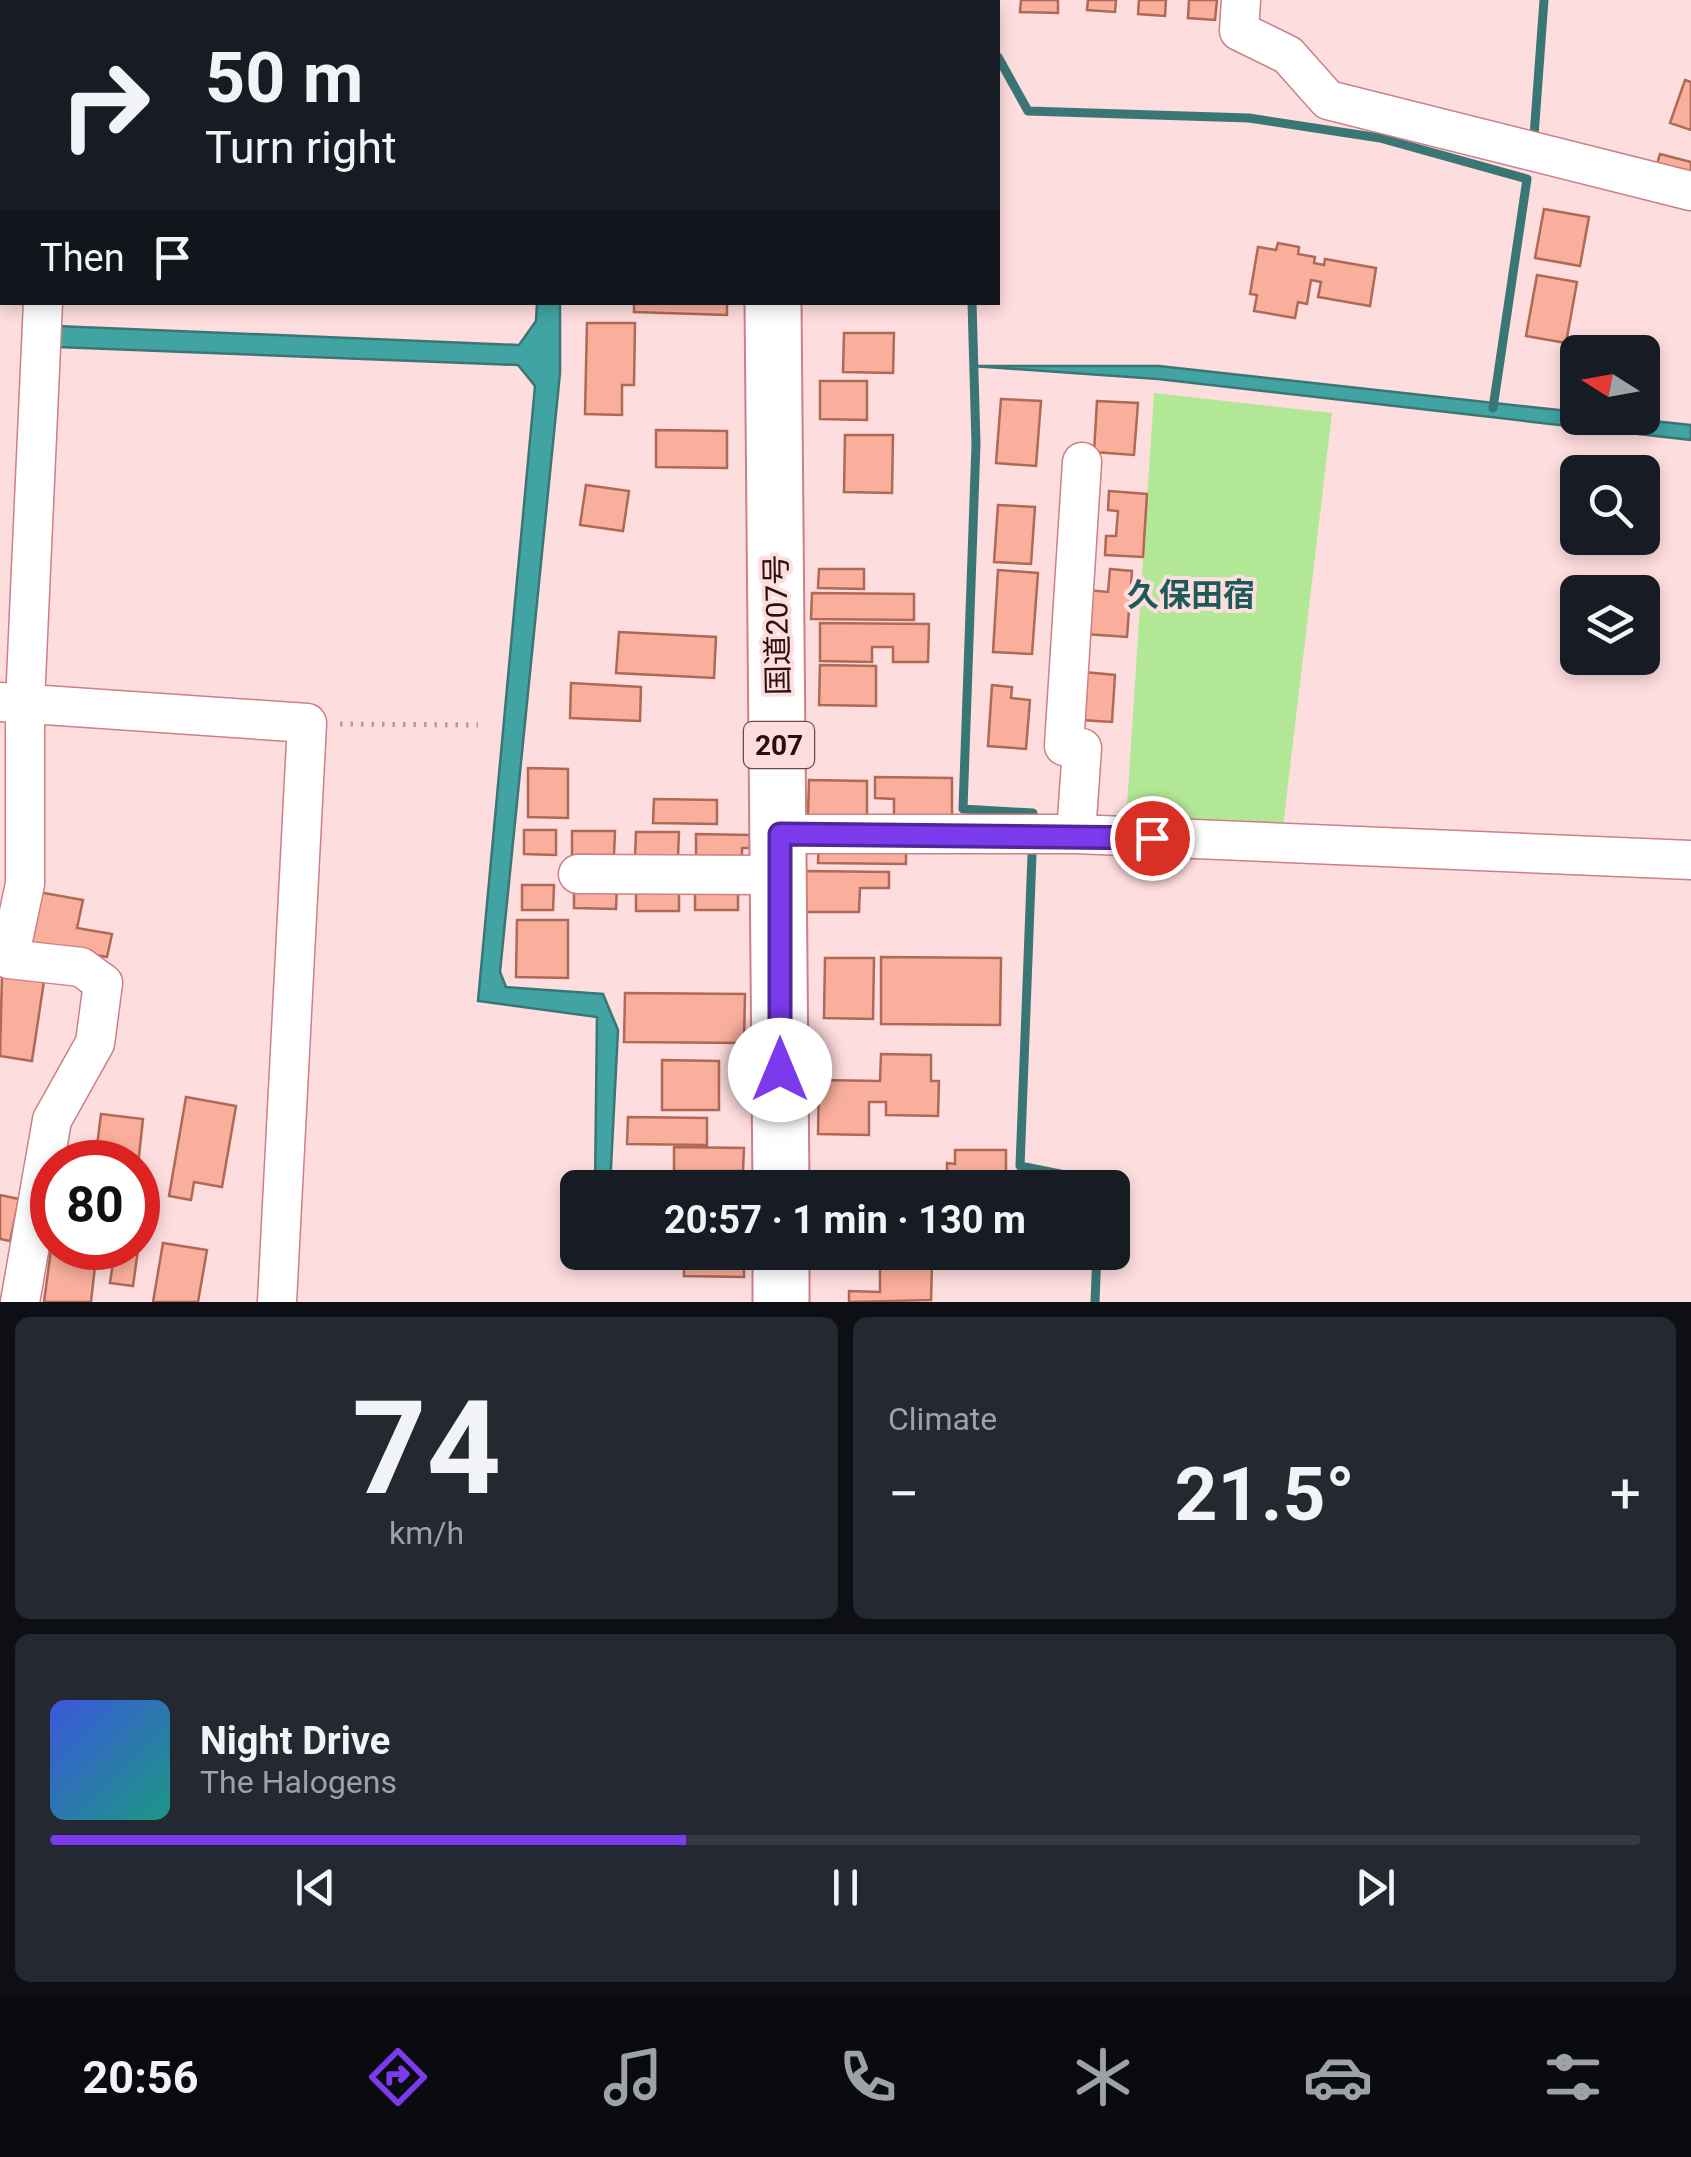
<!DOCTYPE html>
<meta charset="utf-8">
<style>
:root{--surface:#171b24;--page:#242831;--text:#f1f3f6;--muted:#9ea1a6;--line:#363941;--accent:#7c3aed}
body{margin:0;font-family:Roboto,"Noto Sans JP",sans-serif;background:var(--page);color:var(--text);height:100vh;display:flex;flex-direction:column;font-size:38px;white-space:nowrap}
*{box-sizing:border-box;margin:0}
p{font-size:32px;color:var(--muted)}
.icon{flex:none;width:55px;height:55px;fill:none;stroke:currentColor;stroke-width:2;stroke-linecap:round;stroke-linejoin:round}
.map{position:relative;height:1302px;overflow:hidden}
.sheet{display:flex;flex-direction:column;gap:15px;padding:15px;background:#0d0f14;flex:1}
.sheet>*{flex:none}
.top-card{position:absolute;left:0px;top:0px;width:1000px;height:305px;box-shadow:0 5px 15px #0003;background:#171b24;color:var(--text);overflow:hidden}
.needle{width:65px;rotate:281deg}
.controls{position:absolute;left:1560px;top:335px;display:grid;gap:20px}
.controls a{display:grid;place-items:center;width:100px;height:100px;border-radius:15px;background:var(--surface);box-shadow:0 5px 15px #0003;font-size:50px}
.speed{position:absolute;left:30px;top:1140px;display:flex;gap:20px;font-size:50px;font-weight:700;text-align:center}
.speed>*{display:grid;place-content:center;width:130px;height:130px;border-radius:50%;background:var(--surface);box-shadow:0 5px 15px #0003;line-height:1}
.speed .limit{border:15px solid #d22;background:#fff;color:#111}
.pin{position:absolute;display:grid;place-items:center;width:85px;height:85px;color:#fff;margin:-42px;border:5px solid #fff;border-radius:50%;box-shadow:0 2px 10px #0007}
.me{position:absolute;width:110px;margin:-55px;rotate:0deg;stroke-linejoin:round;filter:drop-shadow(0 0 8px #0008)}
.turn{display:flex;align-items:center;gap:35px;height:210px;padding:0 40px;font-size:45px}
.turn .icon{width:130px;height:130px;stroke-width:2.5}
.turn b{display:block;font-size:70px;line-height:85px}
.then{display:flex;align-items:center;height:95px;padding:0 40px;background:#0003;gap:20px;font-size:38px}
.big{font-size:75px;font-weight:700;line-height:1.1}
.sheet .tile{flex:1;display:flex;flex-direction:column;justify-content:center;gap:15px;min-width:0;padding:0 35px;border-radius:15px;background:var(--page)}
.sheet .dial{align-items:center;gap:0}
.dial b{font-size:130px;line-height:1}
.song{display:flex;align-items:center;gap:30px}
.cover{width:120px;height:120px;border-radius:15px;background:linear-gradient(135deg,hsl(230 70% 55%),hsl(170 70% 35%))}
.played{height:10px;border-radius:5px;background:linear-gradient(90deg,var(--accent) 40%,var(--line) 40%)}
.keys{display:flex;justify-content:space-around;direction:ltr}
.heat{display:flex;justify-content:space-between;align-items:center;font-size:55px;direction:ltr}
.sheet .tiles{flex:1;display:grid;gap:15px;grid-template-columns:1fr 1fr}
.tile:last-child{grid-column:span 2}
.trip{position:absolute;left:560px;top:1170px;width:570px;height:100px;border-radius:15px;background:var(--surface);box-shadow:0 5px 15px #0003;font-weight:700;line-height:100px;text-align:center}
.dock{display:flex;height:160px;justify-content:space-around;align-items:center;background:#090b0e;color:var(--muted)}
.dock .icon{width:70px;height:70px}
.dock .selected{color:var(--accent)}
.dock b{font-size:45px;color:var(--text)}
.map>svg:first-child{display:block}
</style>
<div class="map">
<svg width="1691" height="1302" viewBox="0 0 1691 1302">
<rect width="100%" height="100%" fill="#feddde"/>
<path fill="#b2e796" d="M1154 393 1332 413 1280 852 1124 851Z"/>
<path fill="#42a3a3" stroke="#3b7677" stroke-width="2.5" d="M537 303H560V373L500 972 506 987 603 994 618 1030 610 1187H595L597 1017 478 1001 535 386 518 365 58 347 57 326 519 345 536 321Z
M972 366H1159L1577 412 1578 418H1625L1691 425V440L1158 379Z"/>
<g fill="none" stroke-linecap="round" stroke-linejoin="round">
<path stroke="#3b7677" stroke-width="9" d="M989 0V2
M998 57 1028 111 1249 118 1380 138 1527 179 1493 408
M1534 136 1544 0
M972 302 976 444 963 809 1033 813
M1032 855 1020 1166 1100 1182V1188
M1095 1302 1097 1252"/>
</g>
<path fill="#f9af9b" stroke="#ae6957" stroke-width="2.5" d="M0 0H25L2 2V219Z
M424 0H522L424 2Z
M1021 0H1058V13L1020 12Z
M1088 0H1116L1115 12 1087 10Z
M1139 0H1166L1165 16 1138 14Z
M1189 0H1217L1215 20 1188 18Z
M1685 80 1691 82V130L1670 123Z
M1660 154 1691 162V174L1655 171Z
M1544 209 1589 217 1580 266 1535 258Z
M1278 243 1299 247 1298 254 1315 257 1314 263 1324 265 1325 259 1376 268 1370 306 1318 297 1321 282 1311 280 1307 304 1298 302 1295 318 1254 311 1257 295 1250 294 1258 247 1276 250Z
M1537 275 1577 282 1566 343 1526 336Z
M634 302H727V315L634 312Z
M587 323H635L634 385H622V415L585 414Z
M844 333H894L893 373 843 372Z
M820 381H867V420L820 419Z
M1001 399 1041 401 1036 466 996 463Z
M1097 401 1138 403 1134 455 1094 452Z
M656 430 727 431V468L656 467Z
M845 435H893L892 493 844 492Z
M586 485 629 491 623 531 580 525Z
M1109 491 1147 494 1143 557 1105 555 1106 536H1116L1118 511 1108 510Z
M998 505 1035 507 1031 564 994 562Z
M819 569H864V589L818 588Z
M1110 569 1132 571 1127 637 1085 634 1087 590 1108 592Z
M998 570 1038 573 1032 654 993 652Z
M812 593 914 594V620L811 619Z
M820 623 929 624 928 662H893V647H872V662L820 661Z
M619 632 716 637 714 678 616 673Z
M820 665 876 666V706L819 705Z
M1084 672 1115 675 1112 722 1081 720Z
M571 683 641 687 640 721 570 718Z
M992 685 1012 687 1011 698 1030 700 1026 749 988 746Z
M528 768 568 769V818L528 817Z
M875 777 952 778V816L894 815V799L875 798Z
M809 780 867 781V816H808Z
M654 799 717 800V824L653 823Z
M524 830H556V855L524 854Z
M572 831H615L614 855H572Z
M636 832H679L678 856H635Z
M696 834 751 835 750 848H742V856H696Z
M819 839 906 840V864L818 863Z
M804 871 889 872V888H860L859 912H804Z
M574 884 617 885 616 909 574 908Z
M522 885H554L553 910H522Z
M695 885 738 886V910H695Z
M636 886 679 887V911H636Z
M33 891 83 900 77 928 112 934 107 957 23 942Z
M517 920H568V978L516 977Z
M881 957 1001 958 1000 1025 881 1024Z
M825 958H874L873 1019 824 1018Z
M2 975 44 981 32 1061 0 1056Z
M625 993 745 994 744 1043 624 1042Z
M881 1054 931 1055V1081H939L938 1116 886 1115V1102H869V1135L818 1134 819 1080 880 1081Z
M662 1060 719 1061V1110H662Z
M186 1097 236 1106 222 1187 194 1182 191 1200 169 1196Z
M101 1114 143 1119 138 1165 95 1162Z
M628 1117 707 1118V1145L627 1144Z
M674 1147 744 1148 743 1171H674Z
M955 1150H1006V1188H947V1163L955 1164Z
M665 1179 709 1180 708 1188H665Z
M0 1195 19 1199 10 1241 0 1239Z
M138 1228H141L133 1286 110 1283 115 1248H138Z
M52 1242V1248H97L91 1302H44Z
M163 1243 207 1250 198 1302H153Z
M684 1252H744V1277L684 1276Z
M880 1264 932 1265 931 1300 849 1302V1291L880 1292Z"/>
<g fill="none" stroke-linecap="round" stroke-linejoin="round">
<defs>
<path id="minor" d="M1241 0 1239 31 1288 55 1328 100 1691 191
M57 2V0
M0 702 307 723 277 1302
M780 834H1076L1691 860
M1076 834 1082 748 1064 746 1082 462
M578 874 780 875
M20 1302 52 1120 95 1043 103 983 81 967 9 959 25 884V703L43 302"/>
<path id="highway" d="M770 2V0
M773 302 781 1188
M781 1252V1302"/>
</defs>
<use href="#minor" stroke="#cb8185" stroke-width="41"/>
<use href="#highway" stroke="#cb8185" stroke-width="59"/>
<path stroke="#b7989a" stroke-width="5" stroke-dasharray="2.5 8" stroke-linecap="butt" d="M340 724 478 725"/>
<use href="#minor" stroke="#fff" stroke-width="38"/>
<use href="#highway" stroke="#fff" stroke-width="55"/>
</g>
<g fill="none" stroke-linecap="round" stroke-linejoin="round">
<defs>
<path id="route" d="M780 1070V834L1152 838"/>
</defs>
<use href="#route" stroke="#51269a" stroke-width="25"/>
<use href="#route" stroke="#7c3aed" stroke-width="18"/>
</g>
<g text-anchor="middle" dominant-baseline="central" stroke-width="8" stroke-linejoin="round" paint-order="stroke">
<rect fill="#feddde" stroke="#6a4c4e" stroke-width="2.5" x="744" y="722" width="70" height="46" rx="8"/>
<g font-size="28" font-weight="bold" fill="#2a0e11">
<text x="779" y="745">207</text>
</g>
<g font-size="30" fill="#2a0e11" stroke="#feddde">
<text transform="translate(777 625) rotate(-91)">国道207号</text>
</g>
<g font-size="32" font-weight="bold" fill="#1f5a5a" stroke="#feddde">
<text x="1191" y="595">久保田宿</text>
</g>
</g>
</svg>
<div class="controls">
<a><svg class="needle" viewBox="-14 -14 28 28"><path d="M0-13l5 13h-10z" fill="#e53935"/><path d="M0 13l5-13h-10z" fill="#9ea1a6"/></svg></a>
<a><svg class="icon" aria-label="search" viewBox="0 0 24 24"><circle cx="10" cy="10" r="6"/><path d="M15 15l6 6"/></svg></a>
<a><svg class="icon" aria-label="layers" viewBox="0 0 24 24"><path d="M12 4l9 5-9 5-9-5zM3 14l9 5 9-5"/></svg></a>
</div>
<div class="speed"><div class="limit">80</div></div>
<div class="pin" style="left:1152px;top:838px;background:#d93025"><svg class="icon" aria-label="arrive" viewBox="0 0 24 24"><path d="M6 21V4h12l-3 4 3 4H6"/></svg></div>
<svg class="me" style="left:780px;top:1070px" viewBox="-20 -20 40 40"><circle r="19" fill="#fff"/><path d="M0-13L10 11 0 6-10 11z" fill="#7c3aed"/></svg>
<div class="trip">20:57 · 1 min · 130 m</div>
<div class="top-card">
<div class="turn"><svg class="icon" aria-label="right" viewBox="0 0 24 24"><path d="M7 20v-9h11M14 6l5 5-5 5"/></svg><div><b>50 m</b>Turn right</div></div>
<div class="then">Then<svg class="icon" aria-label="arrive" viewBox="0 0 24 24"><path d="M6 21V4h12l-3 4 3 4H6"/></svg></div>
</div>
</div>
<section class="sheet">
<div class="tiles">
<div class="tile dial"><b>74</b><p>km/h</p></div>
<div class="tile"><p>Climate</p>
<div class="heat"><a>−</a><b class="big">21.5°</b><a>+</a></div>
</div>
<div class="tile">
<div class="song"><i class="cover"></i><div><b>Night Drive</b><p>The Halogens</p></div></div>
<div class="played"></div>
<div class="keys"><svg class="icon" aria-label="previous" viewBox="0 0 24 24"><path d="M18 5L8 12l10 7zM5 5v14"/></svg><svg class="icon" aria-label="pause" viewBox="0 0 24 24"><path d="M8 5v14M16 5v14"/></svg><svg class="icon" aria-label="next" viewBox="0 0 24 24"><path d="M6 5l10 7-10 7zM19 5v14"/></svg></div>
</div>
</div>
</section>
<nav class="dock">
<b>20:56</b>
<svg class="icon selected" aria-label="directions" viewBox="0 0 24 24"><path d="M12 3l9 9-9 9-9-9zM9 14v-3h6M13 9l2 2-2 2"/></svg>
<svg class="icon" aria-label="music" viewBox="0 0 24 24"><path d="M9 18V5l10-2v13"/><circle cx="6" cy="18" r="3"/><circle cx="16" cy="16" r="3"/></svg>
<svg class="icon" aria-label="phone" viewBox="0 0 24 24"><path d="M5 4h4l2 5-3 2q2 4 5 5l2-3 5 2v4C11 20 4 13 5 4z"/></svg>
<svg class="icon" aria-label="climate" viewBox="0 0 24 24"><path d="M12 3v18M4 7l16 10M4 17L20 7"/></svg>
<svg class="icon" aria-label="car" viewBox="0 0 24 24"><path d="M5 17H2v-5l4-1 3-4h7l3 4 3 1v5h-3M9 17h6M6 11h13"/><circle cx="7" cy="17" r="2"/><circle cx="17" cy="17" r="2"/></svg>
<svg class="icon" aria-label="filters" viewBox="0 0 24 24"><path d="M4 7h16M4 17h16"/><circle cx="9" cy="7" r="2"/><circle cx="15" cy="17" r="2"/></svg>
</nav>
